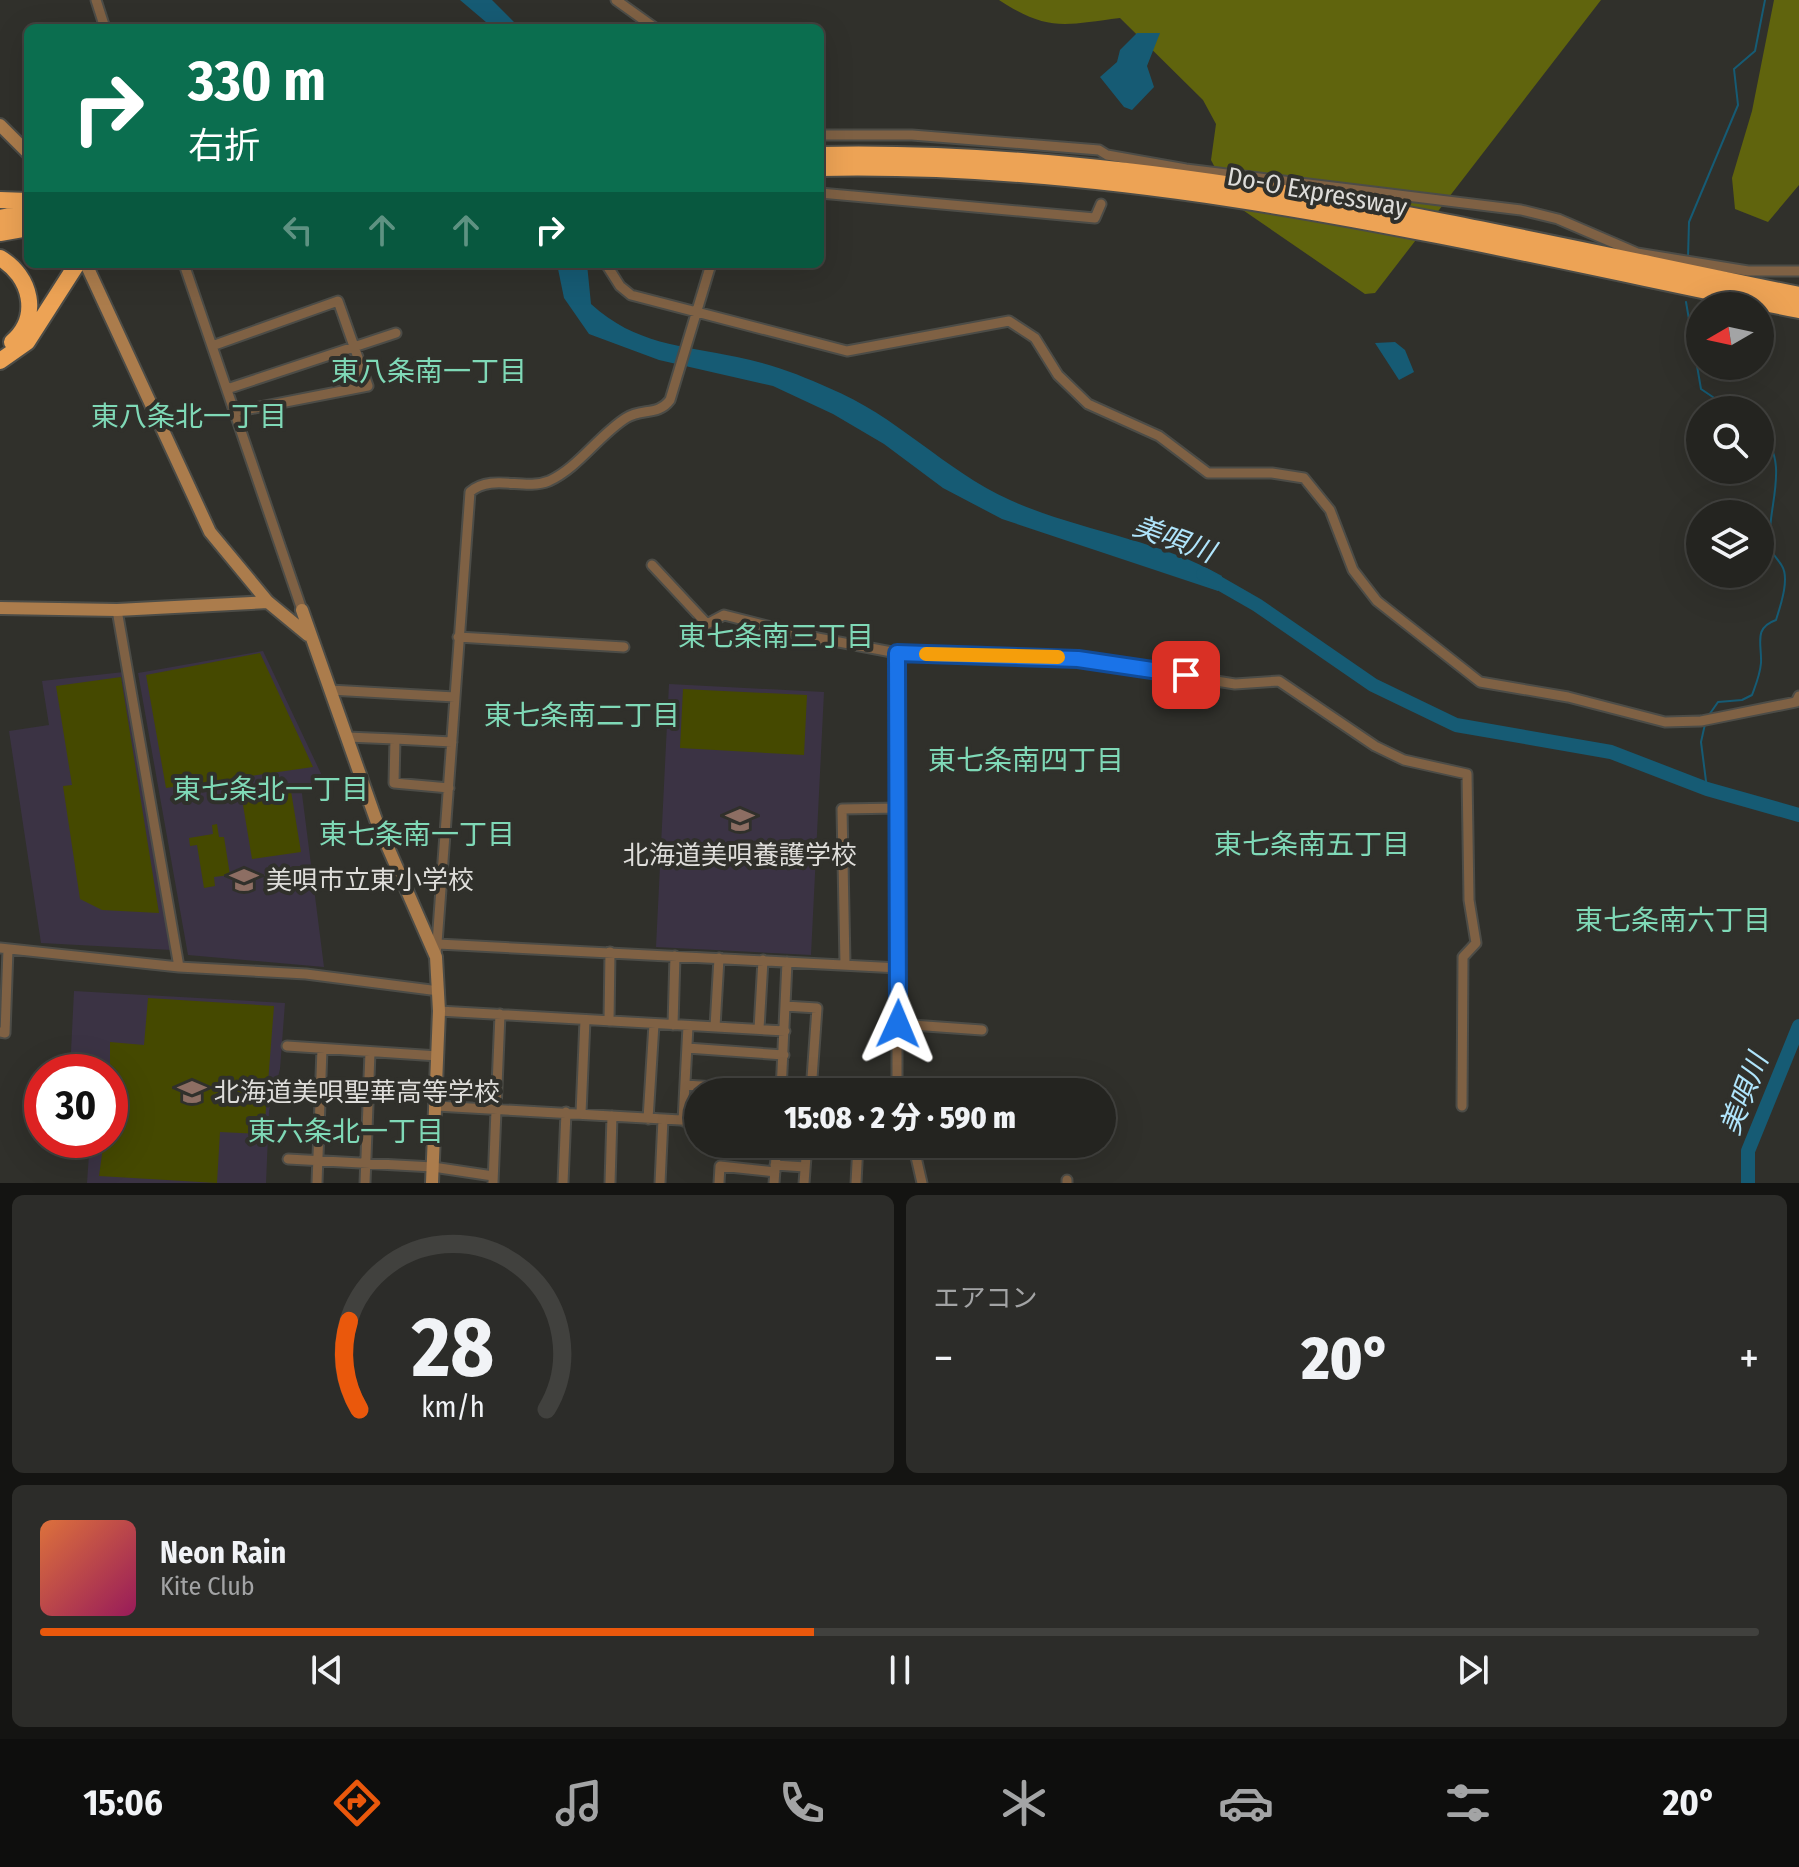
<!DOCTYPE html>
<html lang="ja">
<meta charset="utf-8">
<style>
:root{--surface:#242420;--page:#2c2c29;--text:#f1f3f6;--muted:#a3a4a5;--line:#41413e;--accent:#ea580c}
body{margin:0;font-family:"Fira Sans Condensed","Noto Sans JP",sans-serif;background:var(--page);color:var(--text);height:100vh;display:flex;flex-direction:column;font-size:30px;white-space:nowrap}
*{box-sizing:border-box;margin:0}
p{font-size:26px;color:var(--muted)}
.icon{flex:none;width:44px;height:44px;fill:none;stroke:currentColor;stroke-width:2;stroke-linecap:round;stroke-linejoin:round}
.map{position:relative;height:1183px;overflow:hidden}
.sheet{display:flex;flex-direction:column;gap:12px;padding:12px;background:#141412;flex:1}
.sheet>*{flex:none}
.banner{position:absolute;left:24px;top:24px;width:800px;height:244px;border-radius:12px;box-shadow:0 8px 32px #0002,0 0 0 2px var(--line);background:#0b6e4f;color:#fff;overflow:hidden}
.needle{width:52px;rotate:261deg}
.tools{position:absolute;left:1686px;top:292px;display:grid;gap:16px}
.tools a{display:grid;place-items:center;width:88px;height:88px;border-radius:50%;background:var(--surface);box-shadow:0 8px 32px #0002,0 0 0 2px var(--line);font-size:40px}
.speed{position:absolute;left:24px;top:1054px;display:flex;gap:16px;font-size:40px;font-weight:700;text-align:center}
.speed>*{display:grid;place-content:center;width:104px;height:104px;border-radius:50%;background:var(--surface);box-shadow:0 8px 32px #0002,0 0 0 2px var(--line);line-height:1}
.speed .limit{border:12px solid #d22;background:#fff;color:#111}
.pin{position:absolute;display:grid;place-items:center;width:68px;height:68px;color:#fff;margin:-34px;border-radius:16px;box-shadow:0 4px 12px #0006}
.me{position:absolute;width:88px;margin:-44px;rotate:1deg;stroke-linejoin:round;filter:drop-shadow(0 0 6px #0008)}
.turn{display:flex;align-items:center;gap:28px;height:168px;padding:0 32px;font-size:36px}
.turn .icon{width:104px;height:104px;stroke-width:2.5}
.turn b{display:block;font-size:56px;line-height:68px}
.lanes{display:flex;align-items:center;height:76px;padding:0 32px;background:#0003;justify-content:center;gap:40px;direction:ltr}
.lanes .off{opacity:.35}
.big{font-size:60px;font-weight:800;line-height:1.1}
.sheet .tile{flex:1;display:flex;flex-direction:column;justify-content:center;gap:12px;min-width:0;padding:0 28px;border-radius:12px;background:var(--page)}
.sheet .dial{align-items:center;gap:0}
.dial svg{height:208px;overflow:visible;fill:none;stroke:var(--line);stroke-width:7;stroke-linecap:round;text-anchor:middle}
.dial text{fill:var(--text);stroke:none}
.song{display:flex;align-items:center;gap:24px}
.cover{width:96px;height:96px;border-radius:12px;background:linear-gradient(135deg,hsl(20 70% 55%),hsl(330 70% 35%))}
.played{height:8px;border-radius:4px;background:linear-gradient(90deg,var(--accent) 45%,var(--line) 45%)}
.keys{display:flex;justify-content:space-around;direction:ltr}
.heat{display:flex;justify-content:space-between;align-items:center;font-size:44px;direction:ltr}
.sheet .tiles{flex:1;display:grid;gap:12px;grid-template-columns:1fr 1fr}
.tile:last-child{grid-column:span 2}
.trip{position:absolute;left:684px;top:1078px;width:432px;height:80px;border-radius:40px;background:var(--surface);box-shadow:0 8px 32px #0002,0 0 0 2px var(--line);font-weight:800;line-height:80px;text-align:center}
.dock{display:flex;height:128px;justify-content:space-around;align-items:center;background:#0e0e0d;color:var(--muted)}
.dock .icon{width:56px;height:56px}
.dock .on{color:var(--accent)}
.dock b{font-size:36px;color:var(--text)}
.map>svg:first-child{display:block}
</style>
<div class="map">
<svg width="1799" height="1183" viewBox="0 0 1799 1183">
<rect width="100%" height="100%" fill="#30302b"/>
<path fill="#3b3344" d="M263 651 325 782 301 786 324 967 188 955 138 673Z
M124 672 172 950 41 943 9 731 49 725 42 681Z
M669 684 824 692 811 955 656 947Z
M74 991 285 1003 280 1069 269 1111 266 1183H87L90 1140H110V1072H70Z"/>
<path fill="#454900" d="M260 653 313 767 166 788 146 675Z
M121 677 159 913 102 910 80 899 63 786 72 785 56 686Z
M683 689 807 695 804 755 680 748Z
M291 791 301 852 252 859 242 799Z
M217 824 219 837H224L230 875 214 877 215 886 204 888 197 845 190 846 189 838 213 834 212 825Z
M148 998 274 1006 264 1134 220 1132 217 1183 99 1176 104 1140H110V1042L144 1045Z"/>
<path fill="#60640d" d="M999 0H1601L1375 293 1365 294 1234 204 1211 160 1216 124 1203 100 1120 18C1064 25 1048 32 999 0Z
M1774 0H1799V185L1768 222 1735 209 1732 178 1752 111Z"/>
<path fill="#165b74" d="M460 0H492L520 28H493Z
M1137 33H1160L1147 66 1154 87 1132 110 1124 107 1100 77 1117 62 1120 50Z
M557 264H587L591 304C636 345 681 345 737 357 768 363 801 375 829 388 896 415 945 471 1010 500 1079 531 1157 539 1222 576L1218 591 1002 519 943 488 884 444 833 414 773 386 659 360 589 334 564 298Z
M1395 342 1405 350 1414 372 1399 380 1375 343Z"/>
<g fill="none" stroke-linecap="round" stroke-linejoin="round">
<path stroke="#165b74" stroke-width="2" d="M1688 258 1689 222 1738 105 1734 69 1755 51 1765 0
M1686 302 1701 389 1732 410
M1709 715 1718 702 1742 700 1752 695C1756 684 1760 675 1761 663 1762 644 1753 628 1776 620 1780 607 1790 579 1782 566 1778 559 1771 554 1770 545 1766 509 1792 462 1760 432
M1705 724 1701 742 1707 789"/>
<path stroke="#165b74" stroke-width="14" d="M1203 574 1257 605 1373 685 1456 725 1611 752 1707 789 1799 815
M1748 1183V1151L1799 1026"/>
<defs>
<path id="street" d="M96 0 105 28
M616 0 655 28
M820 135H912L1099 150 1107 155 1186 169 1521 210 1558 219 1637 253 1748 271H1799
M820 193 1095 218 1101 204
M184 264 302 610
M606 264 620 286 631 295 847 351 1009 321 1035 338 1058 375 1088 404 1159 436 1208 473H1272L1304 478 1330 510 1353 570 1377 601 1480 682 1568 697 1665 722 1701 721 1796 702 1799 696
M212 346 338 301 368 386 234 412
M227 389 396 333
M652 565 707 624 724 615 807 636 897 653 1078 659 1235 684 1279 681 1375 746 1404 760 1467 774 1469 900 1476 943 1463 957 1462 1106
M117 610 179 967
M458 637 624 647
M897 653V1092
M330 690 455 697
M347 737 395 739
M449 788 394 783 395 739 452 742
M438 944 899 968
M0 948 179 967 306 974 439 991
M436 957 470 492C492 473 524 491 549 481 578 468 599 435 626 418 642 408 658 416 670 400L711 264
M845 964 842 809 899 808
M785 1006 817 1008 811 1092
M439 1011 785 1031
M609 1021 610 952
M898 1024 982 1030
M673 1025 675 956
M715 1027 719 958
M759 1029 763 960
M0 1032 5 1033 8 949
M287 1046 438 1056
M687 1048 784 1055
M685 1085 781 1091
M781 1092 787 962
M862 1092H870
M436 1106 698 1121
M581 1113 585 1020
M648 1119 654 1024
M683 1121 688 1026
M913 1144 922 1183
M288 1159 433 1167 493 1176
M775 1165 805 1167
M317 1183 322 1049
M365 1183 370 1052
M493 1183 500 1014
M563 1183 566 1112
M610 1183 612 1116
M660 1183 663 1119
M719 1183 720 1166 775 1172
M774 1183 777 1144
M804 1183 807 1144
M856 1183 858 1144
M1067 1183V1180"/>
<path id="secondary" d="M0 125 28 153
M86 264 210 532 268 602 308 635
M0 608 117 610 268 602
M302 610 376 820 436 957 439 1011 432 1183"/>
<path id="highway" d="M820 155C1151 148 1477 230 1799 295
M820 168C1150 161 1478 245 1799 310
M0 200 28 201
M0 218 28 213
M0 233 28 228
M0 258C31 276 41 317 12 342
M0 361 27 342 77 264"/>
</defs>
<use href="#street" stroke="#4c4c47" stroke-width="13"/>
<use href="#secondary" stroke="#4c4c47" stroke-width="16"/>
<use href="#highway" stroke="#4c4c47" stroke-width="20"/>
<use href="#street" stroke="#7f6144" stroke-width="9"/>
<use href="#secondary" stroke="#ab7c4c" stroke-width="12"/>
<use href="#highway" stroke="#eda355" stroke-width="16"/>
</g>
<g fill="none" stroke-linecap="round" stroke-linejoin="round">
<defs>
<path id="route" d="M898 1024 897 653 1078 659 1186 675"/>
</defs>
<use href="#route" stroke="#114b97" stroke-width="20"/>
<use href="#route" stroke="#1a73e8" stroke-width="14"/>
<path stroke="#f59e0b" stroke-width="14" d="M926 654 1058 657"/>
</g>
<defs>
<symbol id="school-bare" viewBox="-9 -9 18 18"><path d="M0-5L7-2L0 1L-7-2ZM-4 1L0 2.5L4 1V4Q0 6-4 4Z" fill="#8d6e63" stroke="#30302b" stroke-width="2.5" paint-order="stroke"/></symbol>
</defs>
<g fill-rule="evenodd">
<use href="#school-bare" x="720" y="800" width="40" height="40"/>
<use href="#school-bare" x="224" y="860" width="40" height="40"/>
<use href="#school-bare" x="172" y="1072" width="40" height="40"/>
</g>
<g text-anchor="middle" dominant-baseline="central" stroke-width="8" stroke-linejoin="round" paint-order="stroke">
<g font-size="26" fill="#deddda" stroke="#30302b">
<text transform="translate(1317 192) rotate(10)">Do-O Expressway</text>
</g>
<g font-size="26" fill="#deddda" stroke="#30302b" text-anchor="start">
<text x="740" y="855" text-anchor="middle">北海道美唄養護学校</text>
<text x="266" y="880">美唄市立東小学校</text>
<text x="214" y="1092">北海道美唄聖華高等学校</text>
</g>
<g font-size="28" fill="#7fd9b7" stroke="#30302b">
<text x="429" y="371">東八条南一丁目</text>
<text x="189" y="416">東八条北一丁目</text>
<text x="776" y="636">東七条南三丁目</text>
<text x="582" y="715">東七条南二丁目</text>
<text x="1026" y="760">東七条南四丁目</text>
<text x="271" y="789">東七条北一丁目</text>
<text x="417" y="834">東七条南一丁目</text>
<text x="1312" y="844">東七条南五丁目</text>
<text x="1673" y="920">東七条南六丁目</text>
<text x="346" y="1131">東六条北一丁目</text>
</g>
<g font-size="28" font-style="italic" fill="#b0e5fc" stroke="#30302b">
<text transform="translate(1174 539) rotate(20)">美唄川</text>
<text transform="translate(1744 1094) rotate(-69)">美唄川</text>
</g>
</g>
</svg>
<div class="tools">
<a><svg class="needle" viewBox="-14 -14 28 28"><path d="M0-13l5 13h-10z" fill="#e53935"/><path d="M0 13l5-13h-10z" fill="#a3a4a5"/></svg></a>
<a><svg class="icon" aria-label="search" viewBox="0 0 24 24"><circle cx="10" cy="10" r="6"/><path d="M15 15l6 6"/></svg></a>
<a><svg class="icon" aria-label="layers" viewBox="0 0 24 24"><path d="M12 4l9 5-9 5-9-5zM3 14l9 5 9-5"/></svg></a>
</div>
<div class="speed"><div class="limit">30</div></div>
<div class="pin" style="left:1186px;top:675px;background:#d93025"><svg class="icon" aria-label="arrive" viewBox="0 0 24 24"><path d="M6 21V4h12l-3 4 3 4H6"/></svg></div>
<svg class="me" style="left:898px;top:1024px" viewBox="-20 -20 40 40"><path d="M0-17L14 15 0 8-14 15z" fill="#1a73e8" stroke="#fff" stroke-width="4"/></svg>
<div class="trip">15:08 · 2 分 · 590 m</div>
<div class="banner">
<div class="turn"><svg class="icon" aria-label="right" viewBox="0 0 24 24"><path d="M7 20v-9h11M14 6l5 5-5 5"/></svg><div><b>330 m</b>右折</div></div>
<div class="lanes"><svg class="icon off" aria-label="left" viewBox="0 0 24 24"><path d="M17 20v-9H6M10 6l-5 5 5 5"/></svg><svg class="icon off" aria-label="ahead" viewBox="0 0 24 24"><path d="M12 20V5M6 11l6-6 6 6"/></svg><svg class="icon off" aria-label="ahead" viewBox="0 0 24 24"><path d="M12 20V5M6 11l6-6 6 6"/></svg><svg class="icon" aria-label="right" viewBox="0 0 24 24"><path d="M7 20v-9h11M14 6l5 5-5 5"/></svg></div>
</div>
</div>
<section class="sheet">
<div class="tiles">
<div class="tile dial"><svg viewBox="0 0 100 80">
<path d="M14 69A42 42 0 1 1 86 69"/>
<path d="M14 69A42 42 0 0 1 10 35" stroke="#ea580c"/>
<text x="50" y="56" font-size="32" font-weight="700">28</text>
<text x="50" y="72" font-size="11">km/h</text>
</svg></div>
<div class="tile"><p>エアコン</p>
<div class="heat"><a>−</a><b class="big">20°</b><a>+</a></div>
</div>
<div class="tile">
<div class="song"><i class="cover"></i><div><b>Neon Rain</b><p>Kite Club</p></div></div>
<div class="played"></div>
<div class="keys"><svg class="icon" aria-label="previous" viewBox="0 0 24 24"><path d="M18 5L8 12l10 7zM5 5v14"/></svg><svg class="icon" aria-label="pause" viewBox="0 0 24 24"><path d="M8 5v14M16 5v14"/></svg><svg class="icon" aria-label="next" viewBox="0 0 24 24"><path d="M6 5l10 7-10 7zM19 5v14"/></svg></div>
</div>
</div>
</section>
<nav class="dock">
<b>15:06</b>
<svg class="icon on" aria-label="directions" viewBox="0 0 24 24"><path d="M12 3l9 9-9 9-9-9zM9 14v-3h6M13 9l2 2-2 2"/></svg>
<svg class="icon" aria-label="music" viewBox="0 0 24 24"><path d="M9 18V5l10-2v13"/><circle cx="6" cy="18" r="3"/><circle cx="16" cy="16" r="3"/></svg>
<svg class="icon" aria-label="phone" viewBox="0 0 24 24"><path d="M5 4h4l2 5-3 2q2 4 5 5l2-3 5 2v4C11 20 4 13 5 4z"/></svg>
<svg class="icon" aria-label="climate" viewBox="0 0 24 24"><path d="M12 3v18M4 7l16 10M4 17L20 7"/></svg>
<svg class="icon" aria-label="car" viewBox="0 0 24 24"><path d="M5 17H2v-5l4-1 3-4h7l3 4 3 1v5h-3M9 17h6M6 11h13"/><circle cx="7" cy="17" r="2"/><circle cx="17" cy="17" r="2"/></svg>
<svg class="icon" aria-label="filters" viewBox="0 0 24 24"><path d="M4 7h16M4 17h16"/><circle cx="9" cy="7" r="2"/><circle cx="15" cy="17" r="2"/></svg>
<b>20°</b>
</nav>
